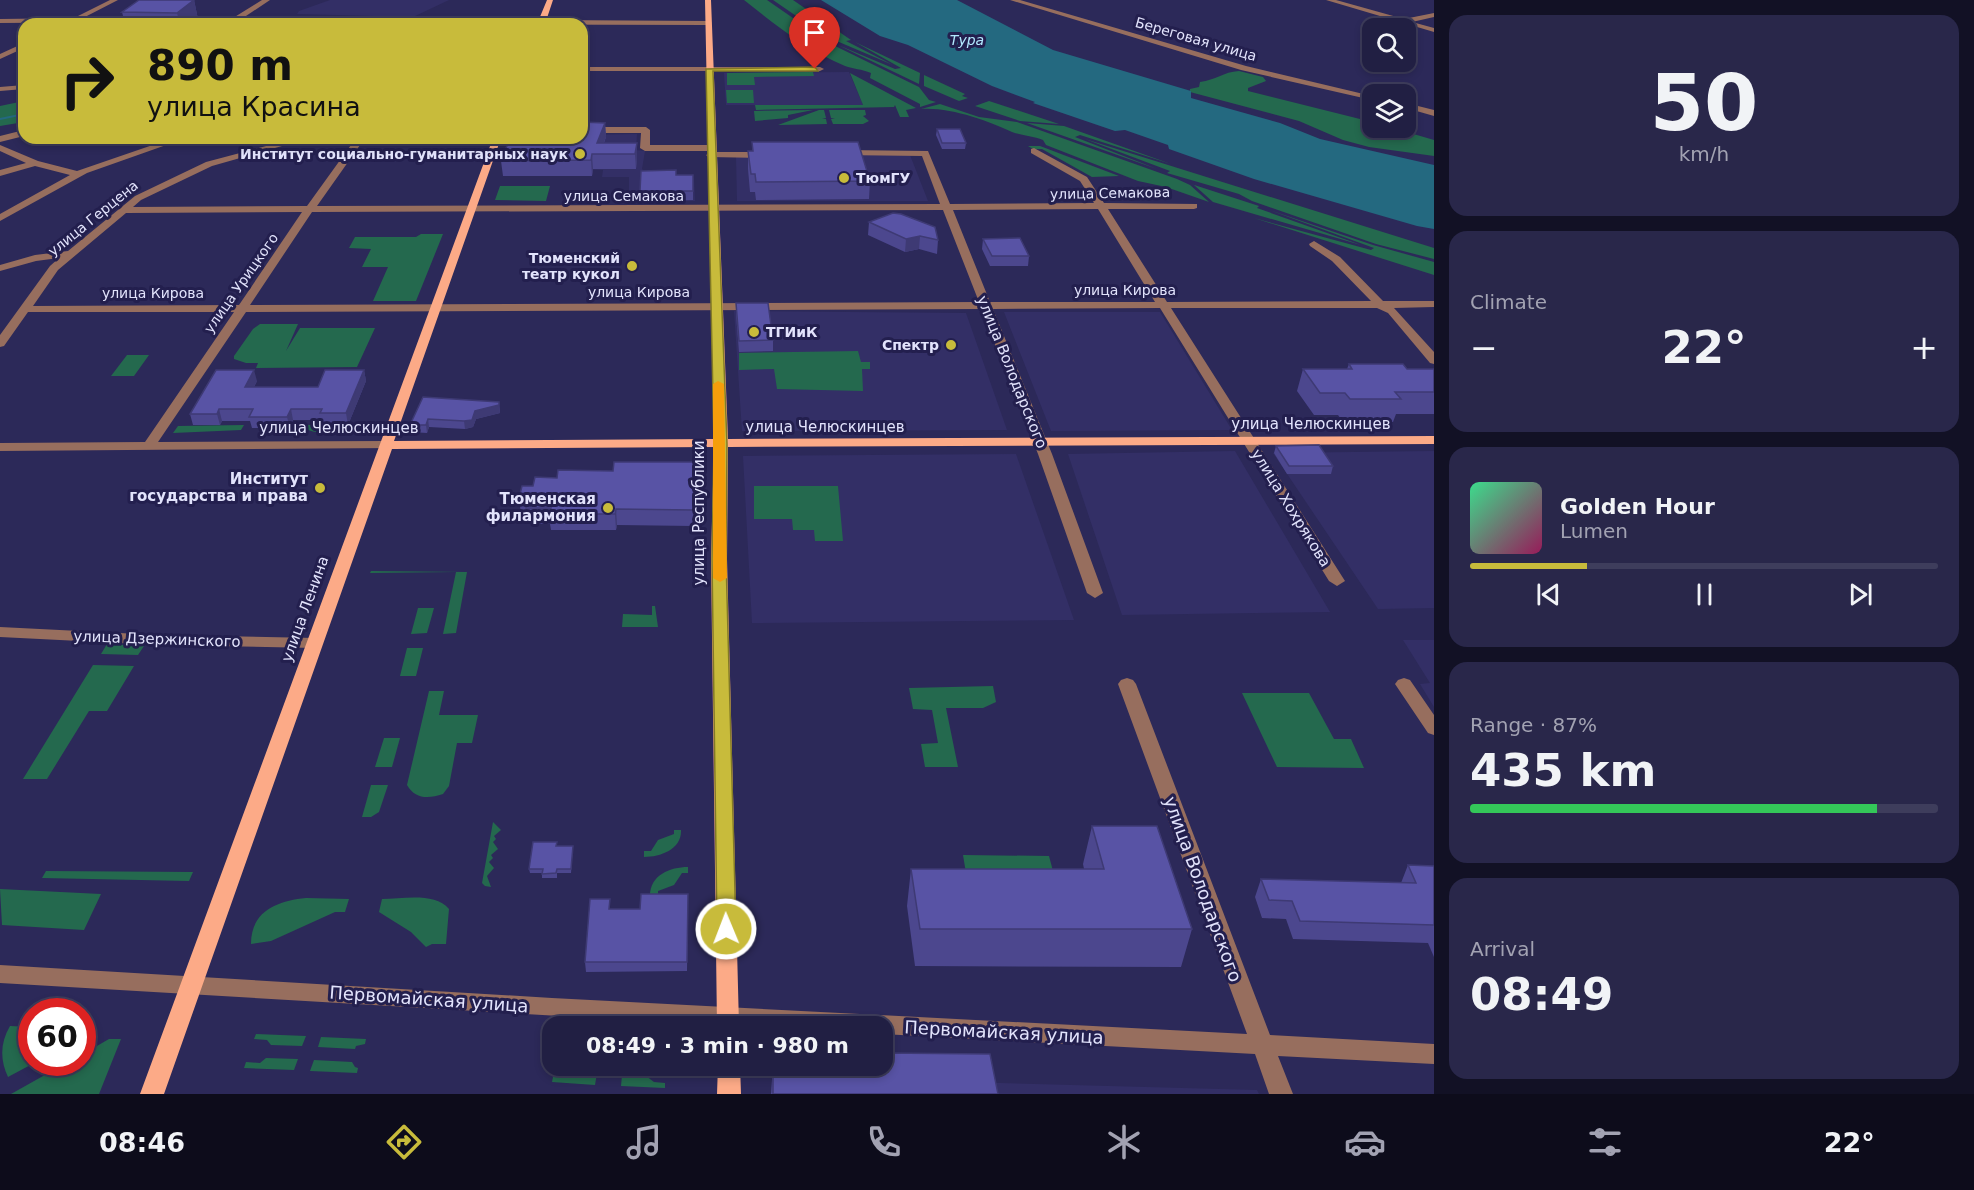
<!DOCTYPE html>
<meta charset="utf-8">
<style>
:root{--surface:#211f43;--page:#29274a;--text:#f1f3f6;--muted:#a2a2b2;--line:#3e3d5c;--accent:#c8bb3b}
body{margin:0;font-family:"DejaVu Sans",sans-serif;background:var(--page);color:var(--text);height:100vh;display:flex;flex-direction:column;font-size:22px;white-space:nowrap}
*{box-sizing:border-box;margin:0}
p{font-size:20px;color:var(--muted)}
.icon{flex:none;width:33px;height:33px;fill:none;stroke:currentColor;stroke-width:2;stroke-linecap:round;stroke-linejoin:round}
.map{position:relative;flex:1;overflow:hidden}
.side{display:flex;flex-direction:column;gap:15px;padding:15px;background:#121125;width:540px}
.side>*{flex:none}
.banner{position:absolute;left:18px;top:18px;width:570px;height:126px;border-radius:18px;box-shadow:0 3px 9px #0003,0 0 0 2px var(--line);background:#c8bb3b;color:#111;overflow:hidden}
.buttons{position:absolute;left:1362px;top:18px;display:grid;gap:12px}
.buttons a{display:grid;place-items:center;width:54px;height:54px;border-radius:12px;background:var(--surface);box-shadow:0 3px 9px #0003,0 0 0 2px var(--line);font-size:30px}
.speed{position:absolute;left:18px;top:998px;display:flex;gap:12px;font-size:30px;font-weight:700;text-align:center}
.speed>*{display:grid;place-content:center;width:78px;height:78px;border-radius:50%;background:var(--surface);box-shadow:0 3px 9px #0003,0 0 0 2px var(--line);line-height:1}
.speed .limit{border:9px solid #d22;background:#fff;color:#111}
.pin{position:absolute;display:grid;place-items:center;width:51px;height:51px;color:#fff;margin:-62px -26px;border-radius:50% 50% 50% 0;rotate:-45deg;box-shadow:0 0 6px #0007}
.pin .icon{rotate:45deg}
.me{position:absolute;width:66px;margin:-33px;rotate:359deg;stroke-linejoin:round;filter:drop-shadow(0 0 4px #0008)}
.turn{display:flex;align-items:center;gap:21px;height:126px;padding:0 30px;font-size:27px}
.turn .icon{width:78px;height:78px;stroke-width:2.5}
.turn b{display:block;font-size:42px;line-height:51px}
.big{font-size:45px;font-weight:700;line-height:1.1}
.side .widget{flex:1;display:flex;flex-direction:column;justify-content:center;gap:9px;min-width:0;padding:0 21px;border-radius:18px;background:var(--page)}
.side .dial{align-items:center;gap:0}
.dial b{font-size:78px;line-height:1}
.song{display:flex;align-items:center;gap:18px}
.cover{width:72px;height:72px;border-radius:9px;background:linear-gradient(135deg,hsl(150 70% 55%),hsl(330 70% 35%))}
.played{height:6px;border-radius:3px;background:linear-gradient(90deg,var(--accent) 25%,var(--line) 25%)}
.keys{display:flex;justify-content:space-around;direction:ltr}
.heat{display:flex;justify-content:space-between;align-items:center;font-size:33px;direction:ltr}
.charge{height:9px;border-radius:4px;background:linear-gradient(90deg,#34c759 87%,var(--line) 0)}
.trip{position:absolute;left:542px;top:1016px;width:351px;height:60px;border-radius:18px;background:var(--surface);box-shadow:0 3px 9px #0003,0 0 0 2px var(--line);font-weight:700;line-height:60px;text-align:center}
.dock{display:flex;height:96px;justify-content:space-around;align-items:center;background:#0d0c1b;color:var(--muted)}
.dock .icon{width:42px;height:42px}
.dock .active{color:var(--accent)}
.dock b{font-size:27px;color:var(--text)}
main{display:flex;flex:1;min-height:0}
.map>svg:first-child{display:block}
</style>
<main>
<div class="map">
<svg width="1434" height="1094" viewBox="0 0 1434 1094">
<rect width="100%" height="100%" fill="#2c2959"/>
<path fill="#332f66" d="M330 0H449L413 17 297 14 299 11Z
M849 72 863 105H726L724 73Z
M637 134 636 150 645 151 642 169 646 173V178H694L695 201H629V177H602L603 170 573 169 582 135Z
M834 155H910L928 201H737L736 157Z
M734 311 966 313 1007 430 742 431Z
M1004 312H1160L1232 430 1051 431Z
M1235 451 1330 612 1122 615 1068 454Z
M1434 451V608L1378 609 1273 453Z
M1016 454 1074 620 752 623 743 456Z
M1403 640H1434V707L1420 684 1430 683Z
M775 1077 1257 1090 1259 1094H775Z"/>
<path fill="#24694e" d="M744 0H767L829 43 919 87 929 100 936 102 920 107V104L870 78 871 73C862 69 853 69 845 66 808 51 774 24 744 0Z
M773 0H793L851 40 846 41 893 65 839 42H834Z
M855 42 920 73 919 84 838 45 895 69 901 68Z
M1239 71 1263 77 1266 81 1248 88V91L1372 122V128H1393L1434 140V156L1369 147 1343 140 1299 121 1190 92V89L1199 87 1200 82C1216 80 1223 72 1239 71Z
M813 72 814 76 754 77 755 85H727V73Z
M850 73 916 108 906 110 909 117H900L895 105 894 107 756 110 755 105H863Z
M924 75 965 94 962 96 968 98 959 101 924 86Z
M726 90H753L754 103H727Z
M24 101V122L0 126V106Z
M989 101 1059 124 1020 121 975 106Z
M940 104 979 117 1017 122 1177 179 1190 185 1209 202 1166 187 1138 181 1046 145 1043 140C1033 136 1020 135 1012 132 988 121 951 107 921 109Z
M813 110 788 115V118L755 121 754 111Z
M819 110H824L826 118H822L826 119 827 124 778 125Z
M829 110H865L866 115 863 116 869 121 863 124H833L831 119 835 118H831Z
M1027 123 1064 126 1171 164 1080 135 1075 137 1157 169Z
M1085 139 1434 248V259L1376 244 1252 201 1239 194 1167 173 1170 171Z
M1028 146H1040L1119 176 1092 177 1042 149H1033Z
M1185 182 1259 206 1257 208 1361 245 1213 202 1194 185Z
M500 186H550L546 201 495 200Z
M1269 210 1373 245 1434 262V275L1254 218 1371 250 1374 248Z
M421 234H443L416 301H373L388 267H362L371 249 349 248 355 237H416Z
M260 324H298L286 351 300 328H375L357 367 256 368 258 363H246L234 359V356L253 329Z
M858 351 861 362H870V369H862L863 391 777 389 774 369 739 370V353Z
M127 355H149L134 376H111Z
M244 425 241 430 173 433 178 426Z
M296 425H368L365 433C351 433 312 436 303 427H295Z
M754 486H838L843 541H815L814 530H793L792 519H754Z
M371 571 467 572 456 633 443 634 456 572 370 573Z
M652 606H655L658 627H622L623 614 652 615Z
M418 608H434L427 633 411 634Z
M107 644 144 646 138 655 101 654Z
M407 648H423L416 676H400Z
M93 665 134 666 107 711H89L47 779H23Z
M993 686 996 702 983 708H946L958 767H925L921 744 938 743 932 710 913 709 909 688Z
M429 691H444L439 715H478L472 743H457L449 786 443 794C428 799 415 799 407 785Z
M1242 693H1309L1334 739H1351L1364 768 1277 767Z
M384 738H400L392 767H375Z
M371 785H388L379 812 371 817H362Z
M493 822 501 830 494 836 496 839 493 842 498 849 491 855 493 858 489 862 494 868 487 876 491 887 485 886 482 883Z
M674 830H681C682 849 661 857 644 857V851H651L658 840 674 834Z
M963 855 1049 856 1058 890 969 891Z
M688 867V873H682L674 885 658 891V895L650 896C650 875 670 867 688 867Z
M46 871 193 872 189 881 42 878Z
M0 889 101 894 84 930 2 925Z
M306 898 349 899 345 912H335L271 941 251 944C251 911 277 901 306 898Z
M382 899C403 899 435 892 449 909L446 944H432L426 947 411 932 379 912Z
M10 1026 31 1027 32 1062H36L8 1077C0 1060 0 1043 10 1026Z
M256 1034 306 1036 302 1046 271 1045 267 1040 254 1039Z
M321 1037 366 1039 365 1044 356 1046 355 1049 318 1047Z
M109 1039H121L99 1094H11L68 1062H82L83 1054Z
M266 1058 298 1059 294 1070 244 1068 246 1062 260 1063Z
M314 1060 352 1062 355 1067 358 1068 357 1073 310 1071Z
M565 1072 597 1073 595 1085 552 1082 553 1077H561Z
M622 1075 646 1076 654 1082 665 1083V1088L621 1086Z"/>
<path fill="#246980" d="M821 0H957L1053 50 1191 91V98L1280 123 1320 139 1434 165V229L1417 226 1254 179 1169 149 1168 145 1125 130 1115 131 1033 103 1035 102 992 86 908 45 880 36Z"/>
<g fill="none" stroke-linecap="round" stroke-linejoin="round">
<path stroke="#246980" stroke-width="2" d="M0 119 24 114"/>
<path fill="#976e5e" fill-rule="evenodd" d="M110 0H118L83 18H144L148 20 144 22 0 23V19L77 18 78 16Z
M262 0H270L243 18 708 21 712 23 708 25 231 24 176 20 180 18H233Z
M1010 0H1020L1246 66 1372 96V100L1241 70Z
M1326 0H1336L1404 19 1434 13V17L1412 22 1434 28V32Z
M24 43V48L0 59V54Z
M582 67H820L824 69 820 71H582Z
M24 85V89L0 91V87Z
M1406 103 1434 110V116L1406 108Z
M582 127H646L650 130V145H710L715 148 710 151H645L640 148 641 133H582Z
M24 130V136L0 142V136Z
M173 138H186L87 173 0 221V214L70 175 35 166 0 176V170L26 163 0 151V145L38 161 77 171Z
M296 138H310L212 166 141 200 133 207 307 206 356 138H365L317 206 940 204 922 156 840 155 838 153 843 150 928 151 950 204 1094 203 1080 181 1031 153V149L1034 148 1087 177 1104 203 1197 204V208L1194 209H1108L1167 302 1371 301 1332 261 1310 246 1309 244 1314 241 1340 257 1383 301H1434V307L1394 308 1434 352V364L1430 363 1388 313 1377 308H1171L1345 581 1337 586 1329 581 1160 308 993 309 1052 454 1103 593 1095 598 1087 593 1038 454 981 309 246 312 158 442 387 441 392 442 394 445 392 448 0 451V443L145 442 234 312H28L4 346 0 347V335L50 266 59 258 36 261 0 271V265L35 255 68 251 135 196 206 162ZM1098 209 1155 302H990L953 210ZM943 210 979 302 250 305 312 212ZM302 212 239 305 33 306 58 270 126 213Z
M711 152H768L773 155 768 158 708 157 706 155Z
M0 627 159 635 315 638 323 643 315 648 159 645 0 637Z
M1127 678 1133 680 1136 684 1270 1035 1434 1044V1064L1278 1056 1293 1094H1269L1255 1054 882 1034V1026H730L0 983V965L552 998 1247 1034 1118 684 1121 680Z
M1404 678 1410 680 1434 715V735L1428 733 1395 684 1398 680Z"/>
<path fill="#fcaa87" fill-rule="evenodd" d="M547 0H553L545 24H537Z
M705 0H711L728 439 1434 436V444L728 447 727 559 739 1026H717L711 559 714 447 392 449 164 1094H140L493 138H501L394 441 714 439Z
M718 1065H740L741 1094H717Z"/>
</g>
<path fill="#4c478e" d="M194 0 199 24H125L122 12Z
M605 123 606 137 604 143H637V158L636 169H593L592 176H503L501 161Z
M937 129 966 143 965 149H942L936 135Z
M752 142 870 181 869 199 756 200 755 192H750L748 169V151H752Z
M676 175H693V200L640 201V191Z
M869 222 938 240 937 254 919 249 905 252 868 235Z
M983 239 1029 256 1028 266H990L982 249Z
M736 303 773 340V351L739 352 736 314Z
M1349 364 1407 369H1434V414H1396L1393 422H1343L1338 415H1314L1297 391 1303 369H1347Z
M364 370 366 381 348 425H322L321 420H293L290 428H252L250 421H222L220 425H193L190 414 257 381 254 387H318Z
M423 397 499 402 500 413 476 419 473 427 465 429 429 427 427 433 411 432 410 425Z
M1276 446 1333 466 1331 474H1287L1274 453Z
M695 462 693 526 617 525 616 530H551L550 524H528L527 514H521L519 498 533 486 557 478Z
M1092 826 1192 929 1181 967 915 966 907 906 911 869H1084L1083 864Z
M558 846H573L571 873H557V878H542V873H530L529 869Z
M1408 865 1434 866V957L1428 943 1293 939 1286 919 1262 918 1255 897 1261 879 1401 883Z
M688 894 687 971 586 972 585 962 640 909Z
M773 1065 998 1094H771Z"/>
<path fill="#3e3a74" d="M194 0 199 24H180L177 13Z
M605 123 606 137 599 154 597 143Z
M637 143V158L636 169 635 154Z
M592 154 593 169 592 176 591 160Z
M920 236 919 249 905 252 906 239Z
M254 370 257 381 248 398 245 387Z
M364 370 366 381 348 425 346 413Z
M499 405 500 413 476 419 473 427 465 429 464 421 475 411Z
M219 409 222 421 220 425 217 414Z
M291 409 293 420 290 428 287 417Z
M428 419 429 427 427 433 426 425Z
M695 462V478L693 526V510Z
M616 509 617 525 616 530 615 514Z"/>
<path fill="#5853a5" stroke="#3e3a74" stroke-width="1.5" d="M139 0H194L177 13 122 12Z
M582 122 605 123 597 143H637L635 154H592L591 160 501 161 510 138H582Z
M937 129H960L966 143H942Z
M752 142H858L870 181 756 182 755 174H751L748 151H753Z
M676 170V175H693V191H640L641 171Z
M893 213 901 214 935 227 938 240 920 236 906 239 869 222Z
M1020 238 1029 256H992L983 239Z
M736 303H768L773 340 739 341Z
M1349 364H1403L1407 369H1434V392H1395L1401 399H1350L1345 393H1320L1303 369H1352Z
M216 370H254L245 387H318L325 370H364L346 413H320L322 409H291L287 417H249L253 409H219L217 414H190Z
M423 397 499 402V405L475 411 472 420 464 421 428 419 426 425H410Z
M1319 445 1333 466H1289L1276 446Z
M614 462H695L693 510 616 509 615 514H549L551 508H526L528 498H519L522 486H533L535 477 557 478 558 470 613 471Z
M1092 826H1157L1192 929H920L911 869H1104Z
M533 842H557L556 846H573L571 869H557L556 873 542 874 543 869H529Z
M1408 865 1434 866V925L1300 921 1292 901 1269 900 1261 879 1416 883Z
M641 894H688L687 962H585L590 899H610L609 909H640Z
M882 1053 990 1054 998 1094H773V1065H882Z"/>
<path fill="#c8bb3b" stroke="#827a26" stroke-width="1.5" d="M815 67 818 71H713L727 444 726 559 736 929 733 935 726 937 720 935 717 929 712 559 714 444 706 69Z"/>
<path fill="#f59e0b" d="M718 381 724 384 727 578 720 582 713 578V384Z"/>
<g fill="#c8bb3b" stroke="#231f4e" stroke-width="2">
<circle cx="580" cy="154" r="6"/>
<circle cx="844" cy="178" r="6"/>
<circle cx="632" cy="266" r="6"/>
<circle cx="754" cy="332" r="6"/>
<circle cx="951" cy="345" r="6"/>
<circle cx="320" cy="488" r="6"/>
<circle cx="608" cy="508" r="6"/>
</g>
<g text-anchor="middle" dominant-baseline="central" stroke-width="6" stroke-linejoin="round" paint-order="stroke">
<g font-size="14" fill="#e2e3fc" stroke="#231f4e">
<text transform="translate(1196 39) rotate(16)">Береговая улица</text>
<text transform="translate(1110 193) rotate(-1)">улица Семакова</text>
<text x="624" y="196">улица Семакова</text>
<text transform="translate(93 218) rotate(-39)">улица Герцена</text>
<text transform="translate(241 283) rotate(-55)">улица Урицкого</text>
<text x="1125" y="290">улица Кирова</text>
<text x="639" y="292">улица Кирова</text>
<text x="153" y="293">улица Кирова</text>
</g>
<g font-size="14" font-style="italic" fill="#b2e9fe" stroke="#231f4e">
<text x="967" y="40">Тура</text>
</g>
<g font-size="14" font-weight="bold" fill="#e2e3fc" stroke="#231f4e" text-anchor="end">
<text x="568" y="154">Институт социально-гуманитарных наук</text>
<text x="856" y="178" text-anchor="start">ТюмГУ</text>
<text x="620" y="258">Тюменский<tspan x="620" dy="16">театр кукол</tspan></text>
<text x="766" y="332" text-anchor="start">ТГИиК</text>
<text x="939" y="345">Спектр</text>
</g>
<g font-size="15" fill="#e2e3fc" stroke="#231f4e">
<text transform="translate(1012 372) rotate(68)">улица Володарского</text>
<text x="1311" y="424">улица Челюскинцев</text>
<text x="825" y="427">улица Челюскинцев</text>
<text x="339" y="428">улица Челюскинцев</text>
<text transform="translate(1291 508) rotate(58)">улица Хохрякова</text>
<text transform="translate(699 513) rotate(-90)">улица Республики</text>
<text transform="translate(305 609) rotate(-70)">улица Ленина</text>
<text transform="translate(157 639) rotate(2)">улица Дзержинского</text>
</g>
<g font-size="15" font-weight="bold" fill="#e2e3fc" stroke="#231f4e" text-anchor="end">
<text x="308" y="479">Институт<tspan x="308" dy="17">государства и права</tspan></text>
<text x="596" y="499">Тюменская<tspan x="596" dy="17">филармония</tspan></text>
</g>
<g font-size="18" fill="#e2e3fc" stroke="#231f4e">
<text transform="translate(1203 889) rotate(70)">улица Володарского</text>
<text transform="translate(429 999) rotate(4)">Первомайская улица</text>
<text transform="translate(1004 1032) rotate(3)">Первомайская улица</text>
</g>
</g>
</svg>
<div class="buttons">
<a><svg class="icon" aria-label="search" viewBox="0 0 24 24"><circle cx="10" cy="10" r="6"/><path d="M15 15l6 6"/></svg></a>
<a><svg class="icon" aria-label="layers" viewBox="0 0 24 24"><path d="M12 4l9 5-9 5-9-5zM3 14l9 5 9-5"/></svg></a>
</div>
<div class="speed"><div class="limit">60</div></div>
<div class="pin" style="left:815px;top:69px;background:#d93025"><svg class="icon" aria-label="arrive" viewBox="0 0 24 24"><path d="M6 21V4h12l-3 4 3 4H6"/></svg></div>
<svg class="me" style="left:726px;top:929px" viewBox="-20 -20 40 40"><circle r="17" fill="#c8bb3b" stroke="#fff" stroke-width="3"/><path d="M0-11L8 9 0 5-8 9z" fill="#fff"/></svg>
<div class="trip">08:49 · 3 min · 980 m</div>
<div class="banner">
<div class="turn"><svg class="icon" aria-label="right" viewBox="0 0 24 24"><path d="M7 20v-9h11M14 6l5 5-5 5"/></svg><div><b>890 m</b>улица Красина</div></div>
</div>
</div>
<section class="side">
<div class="widget dial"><b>50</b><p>km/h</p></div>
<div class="widget"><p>Climate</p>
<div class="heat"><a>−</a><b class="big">22°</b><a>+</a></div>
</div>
<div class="widget">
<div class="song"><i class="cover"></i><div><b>Golden Hour</b><p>Lumen</p></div></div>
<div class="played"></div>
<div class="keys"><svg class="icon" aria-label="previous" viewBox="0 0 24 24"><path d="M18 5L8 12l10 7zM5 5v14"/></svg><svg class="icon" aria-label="pause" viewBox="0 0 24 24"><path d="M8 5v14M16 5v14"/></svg><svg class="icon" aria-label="next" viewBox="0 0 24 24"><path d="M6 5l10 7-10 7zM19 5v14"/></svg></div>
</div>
<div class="widget"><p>Range · 87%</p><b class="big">435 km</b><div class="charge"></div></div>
<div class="widget"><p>Arrival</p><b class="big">08:49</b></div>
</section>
</main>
<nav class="dock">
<b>08:46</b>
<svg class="icon active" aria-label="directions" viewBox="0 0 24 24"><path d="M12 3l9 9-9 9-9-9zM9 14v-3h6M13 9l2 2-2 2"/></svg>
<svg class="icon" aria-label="music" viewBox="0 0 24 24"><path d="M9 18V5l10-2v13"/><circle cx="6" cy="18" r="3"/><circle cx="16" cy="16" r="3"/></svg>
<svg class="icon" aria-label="phone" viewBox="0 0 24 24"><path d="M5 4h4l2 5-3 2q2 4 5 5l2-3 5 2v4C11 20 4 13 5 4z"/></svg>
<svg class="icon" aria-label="climate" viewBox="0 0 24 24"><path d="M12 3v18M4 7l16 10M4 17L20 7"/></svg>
<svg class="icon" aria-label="car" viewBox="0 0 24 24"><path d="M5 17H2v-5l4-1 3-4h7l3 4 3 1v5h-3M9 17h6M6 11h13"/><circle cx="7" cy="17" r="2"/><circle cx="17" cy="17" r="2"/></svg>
<svg class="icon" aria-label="filters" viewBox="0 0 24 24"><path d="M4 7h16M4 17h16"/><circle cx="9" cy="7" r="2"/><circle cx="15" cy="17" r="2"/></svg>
<b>22°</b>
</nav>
